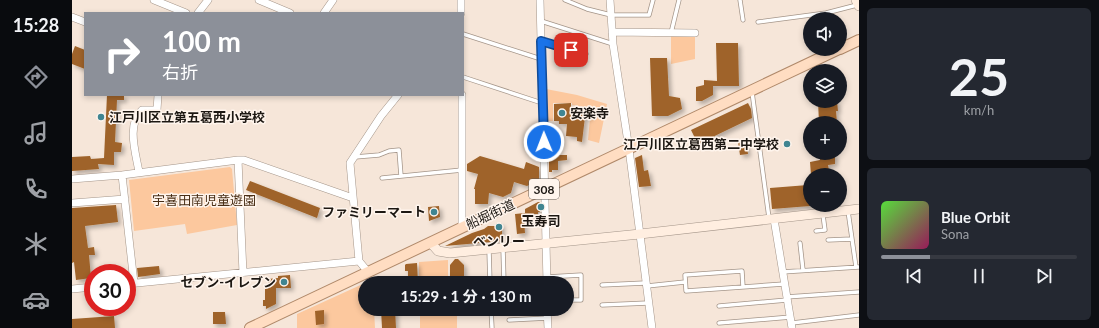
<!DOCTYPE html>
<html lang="ja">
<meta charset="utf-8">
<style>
:root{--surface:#171b24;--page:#242831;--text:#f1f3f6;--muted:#9ea1a6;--line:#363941;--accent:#8c9099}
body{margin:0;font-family:Lato,"Noto Sans JP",sans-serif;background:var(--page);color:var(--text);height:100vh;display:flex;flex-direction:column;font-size:15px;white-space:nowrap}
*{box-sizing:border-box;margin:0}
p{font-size:13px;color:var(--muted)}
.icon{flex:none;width:22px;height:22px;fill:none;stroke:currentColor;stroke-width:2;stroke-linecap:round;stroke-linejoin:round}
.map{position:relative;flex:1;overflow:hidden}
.sheet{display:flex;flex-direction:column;gap:8px;padding:8px;background:#0d0f14;width:240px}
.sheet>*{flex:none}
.hud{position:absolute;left:12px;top:12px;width:380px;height:84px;border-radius:0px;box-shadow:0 2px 6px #0003;background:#8c9099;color:#fff;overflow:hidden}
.buttons{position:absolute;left:731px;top:12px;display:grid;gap:8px}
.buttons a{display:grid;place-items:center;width:44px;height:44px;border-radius:50%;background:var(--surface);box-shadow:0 2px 6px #0003;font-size:20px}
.speed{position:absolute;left:12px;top:264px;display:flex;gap:8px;font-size:20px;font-weight:700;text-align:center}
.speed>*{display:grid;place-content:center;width:52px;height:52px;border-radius:50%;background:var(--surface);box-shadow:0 2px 6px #0003;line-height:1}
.speed .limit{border:6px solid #d22;background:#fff;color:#111}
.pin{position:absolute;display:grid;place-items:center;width:34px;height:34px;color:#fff;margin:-17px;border-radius:8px;box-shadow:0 2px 6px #0006}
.me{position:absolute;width:44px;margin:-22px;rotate:359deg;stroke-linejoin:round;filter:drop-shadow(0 0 3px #0008)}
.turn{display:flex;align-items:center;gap:14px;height:84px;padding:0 12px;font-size:18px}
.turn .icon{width:52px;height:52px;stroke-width:2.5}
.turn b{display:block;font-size:28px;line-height:34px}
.sheet .widget{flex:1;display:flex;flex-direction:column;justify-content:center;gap:6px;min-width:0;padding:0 14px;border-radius:6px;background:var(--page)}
.sheet .dial{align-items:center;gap:0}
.dial b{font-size:52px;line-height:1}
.song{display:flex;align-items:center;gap:12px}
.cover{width:48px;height:48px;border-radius:6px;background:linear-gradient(135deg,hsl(110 70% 55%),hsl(330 70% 35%))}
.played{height:4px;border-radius:2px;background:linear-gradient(90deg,var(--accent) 25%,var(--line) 25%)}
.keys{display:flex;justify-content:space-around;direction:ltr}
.trip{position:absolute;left:286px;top:276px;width:216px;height:40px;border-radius:20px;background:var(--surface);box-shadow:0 2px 6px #0003;font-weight:700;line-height:40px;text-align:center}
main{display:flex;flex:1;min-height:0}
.menu{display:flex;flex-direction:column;width:72px;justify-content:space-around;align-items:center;background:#090b0e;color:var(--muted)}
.menu .icon{width:28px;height:28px}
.menu .selected{color:var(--accent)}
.menu b{font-size:18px;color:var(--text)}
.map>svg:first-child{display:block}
</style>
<main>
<nav class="menu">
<b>15:28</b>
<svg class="icon selected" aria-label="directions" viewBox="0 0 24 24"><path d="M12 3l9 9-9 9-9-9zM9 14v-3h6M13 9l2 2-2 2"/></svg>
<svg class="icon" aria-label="music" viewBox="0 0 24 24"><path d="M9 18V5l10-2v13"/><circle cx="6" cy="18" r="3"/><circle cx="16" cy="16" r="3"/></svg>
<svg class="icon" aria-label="phone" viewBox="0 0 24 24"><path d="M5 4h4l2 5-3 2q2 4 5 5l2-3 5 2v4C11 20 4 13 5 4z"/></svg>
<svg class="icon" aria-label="climate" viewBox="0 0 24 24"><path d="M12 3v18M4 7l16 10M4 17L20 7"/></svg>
<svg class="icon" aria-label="car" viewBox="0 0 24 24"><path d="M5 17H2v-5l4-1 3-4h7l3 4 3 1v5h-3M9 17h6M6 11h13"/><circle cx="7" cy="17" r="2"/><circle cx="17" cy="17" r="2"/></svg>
</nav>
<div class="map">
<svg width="787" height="328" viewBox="0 0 787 328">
<defs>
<filter id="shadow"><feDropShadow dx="3" dy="3" stdDeviation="2" flood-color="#0004"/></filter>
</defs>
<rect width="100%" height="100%" fill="#f6e6d9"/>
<path fill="#fcc89e" d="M599 33H623V59L599 64Z
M474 89 505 95 535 104 527 143 516 140 519 108 500 105V103H481V121H474Z
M158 167 160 169 165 225 115 234 113 224 62 231 57 180Z
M376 260V283H347V262Z
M293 283V309H302L303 328H225V314Z
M348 309H382L385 312V328H348Z"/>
<path fill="#9f6329" filter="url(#shadow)" d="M644 43H666L667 86H641V95L630 101H624V87L632 85V80L645 81Z
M3 46 13 50V69L0 64V54Z
M578 58H595L597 96 608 98 610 109 596 116H580Z
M35 95H52V100H45L43 142 50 143 49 152H42V165L26 164 27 169 0 171V157L18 156 19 159 32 158Z
M746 101H765L766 111H764L765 123H747Z
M499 103V107L518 109 517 118 513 117 510 142 505 141V137L494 136 495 124H487V121H482V104Z
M676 103 679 109 680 118 626 144 619 130Z
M674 141 676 154 668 155 666 142Z
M748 153 763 154V164L756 165 758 175H739L738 162 748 160Z
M477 155H495V160L486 161V170H480V172H477Z
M570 155 572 171 576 170 579 186 567 187 563 158Z
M408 156 452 169 454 162 467 167V180L455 186 442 182 439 193 431 197 417 193 416 204H403V189H402L406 174 395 171V164Z
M178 181 248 208 245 218 174 190Z
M736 185 738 206 700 209 698 188Z
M466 202H468V212H466V214H461V220H452L453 233 445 234 443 214 453 213V209Z
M44 205 46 222 13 226 16 248 22 247 23 255H17L19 278 4 280 2 262 0 263V208Z
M367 206 368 217 357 221 356 207Z
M424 223H430V240L429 241 373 246 400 233 412 229 416 226H424Z
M383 259H386L392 265V283H378V265Z
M345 263 346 283H336V271H333V265L334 264Z
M87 266 88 274 66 277 65 268Z
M218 275 219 288H204V304L194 309V306H191V300H193V288H196V279L206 278V276Z
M309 309H323L324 328H310Z
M252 310V324L244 325 243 311Z
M141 312H153L154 324H141Z
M42 316 43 328H0V319Z"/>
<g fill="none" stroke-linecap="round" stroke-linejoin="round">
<defs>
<path id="lane" d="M493 0 515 9 539 15H577L581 0
M668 0 671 20
M469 21 541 44
M686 22 754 13 785 5
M599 33 607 0
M391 34 469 59
M469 41 514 54
M391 77 470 103
M680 92 697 218
M283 157 307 155 317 151 327 150 329 176
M310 178 390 170
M776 211 784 267
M744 231 753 230 751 215
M756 240 780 239
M728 243 731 270
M431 248 432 283
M417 250 418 283
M710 272 787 267
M475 277 509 275V300H495
M530 285 573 283
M575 286 613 282
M671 287 670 271 613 275 614 291 712 284
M714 297 787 292
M530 305 576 303
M647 306 715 300
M419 309 420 328
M437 320 476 318
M647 323 719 317
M720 323 787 315"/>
<path id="street" d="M82 0 114 13
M187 0 218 13
M389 0V13
M468 0 475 283
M538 0 541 44 557 149 580 328
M126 13 136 0
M252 13 261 0
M0 17 13 22
M540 32 623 33
M390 95V228
M166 160 171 273
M67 172C64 154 54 124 70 110H85L86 95
M50 175 62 283
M0 179 50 175 166 160H172L281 198
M0 203 53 199
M702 219 720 328
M296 272 287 261 278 163 309 116 326 95
M55 284 287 261
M0 289 21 287
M475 309 476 328"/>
<path id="secondary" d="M784 0 787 6
M359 243 366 251 378 253 568 234 787 209"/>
<path id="primary" d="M768 49 787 40
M178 328 767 49"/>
</defs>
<use href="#lane" stroke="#a49589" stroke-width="5"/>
<use href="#street" stroke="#a49589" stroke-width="8"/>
<use href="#secondary" stroke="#a49589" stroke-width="10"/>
<use href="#primary" stroke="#b0896a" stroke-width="12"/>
<use href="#lane" stroke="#fff" stroke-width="3.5"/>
<use href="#street" stroke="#fff" stroke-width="7"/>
<use href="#secondary" stroke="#ffeee0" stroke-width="9"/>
<use href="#primary" stroke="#ffddc2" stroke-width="10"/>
</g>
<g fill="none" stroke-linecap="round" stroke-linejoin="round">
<defs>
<path id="route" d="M472 142 469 41 499 50"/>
</defs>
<use href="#route" stroke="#114b97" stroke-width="10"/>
<use href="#route" stroke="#1a73e8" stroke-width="7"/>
</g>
<g fill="#408591" stroke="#fff5ed" stroke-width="1.5">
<circle cx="490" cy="113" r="4"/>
<circle cx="29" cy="117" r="4"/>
<circle cx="715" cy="144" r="4"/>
<circle cx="469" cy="207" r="4"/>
<circle cx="362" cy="212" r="4"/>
<circle cx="427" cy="227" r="4"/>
<circle cx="212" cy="282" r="4"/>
</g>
<g text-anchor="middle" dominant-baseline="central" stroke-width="3" stroke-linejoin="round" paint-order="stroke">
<rect fill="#fff5ed" stroke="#605a54" stroke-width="1" x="457" y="179" width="30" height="20" rx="3"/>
<g font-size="12" font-weight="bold" fill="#1c1712">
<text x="472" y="189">308</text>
</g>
<g font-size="13" font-weight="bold" fill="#1c1712" stroke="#fff5ed" text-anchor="end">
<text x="498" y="113" text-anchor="start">安楽寺</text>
<text x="37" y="117" text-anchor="start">江戸川区立第五葛西小学校</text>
<text x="707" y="144">江戸川区立葛西第二中学校</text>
<text x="354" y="212">ファミリーマート</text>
<text x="469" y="221" text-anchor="middle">玉寿司</text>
<text x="427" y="241" text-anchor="middle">ベンリー</text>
<text x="204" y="282">セブン-イレブン</text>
</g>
<g font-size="13" fill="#492e15" stroke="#fff5ed">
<text x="132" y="200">宇喜田南児童遊園</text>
</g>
<g font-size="13" fill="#1c1712" stroke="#fff5ed">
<text transform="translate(418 214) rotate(-25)">船堀街道</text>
</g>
</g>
</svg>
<div class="buttons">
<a><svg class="icon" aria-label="sound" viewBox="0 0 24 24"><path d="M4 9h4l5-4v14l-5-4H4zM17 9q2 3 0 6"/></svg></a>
<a><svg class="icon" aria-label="layers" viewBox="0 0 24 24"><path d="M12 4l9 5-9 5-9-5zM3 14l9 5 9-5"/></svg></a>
<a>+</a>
<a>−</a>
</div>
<div class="speed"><div class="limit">30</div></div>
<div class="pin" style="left:499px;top:50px;background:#d93025"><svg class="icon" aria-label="arrive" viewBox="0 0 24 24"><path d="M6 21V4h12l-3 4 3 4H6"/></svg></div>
<svg class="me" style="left:472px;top:142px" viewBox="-20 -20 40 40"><circle r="17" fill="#1a73e8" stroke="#fff" stroke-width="3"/><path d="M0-11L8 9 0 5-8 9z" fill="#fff"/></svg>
<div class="trip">15:29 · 1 分 · 130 m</div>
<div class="hud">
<div class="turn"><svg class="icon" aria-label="right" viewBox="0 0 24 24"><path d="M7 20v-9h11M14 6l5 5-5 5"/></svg><div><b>100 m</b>右折</div></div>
</div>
</div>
<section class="sheet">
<div class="widget dial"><b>25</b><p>km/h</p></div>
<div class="widget">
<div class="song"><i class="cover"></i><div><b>Blue Orbit</b><p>Sona</p></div></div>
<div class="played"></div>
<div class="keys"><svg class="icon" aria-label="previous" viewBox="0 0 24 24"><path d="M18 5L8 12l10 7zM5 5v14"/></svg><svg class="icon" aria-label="pause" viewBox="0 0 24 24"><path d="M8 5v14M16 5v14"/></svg><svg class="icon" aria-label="next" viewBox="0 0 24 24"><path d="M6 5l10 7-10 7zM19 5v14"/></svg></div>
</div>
</section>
</main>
